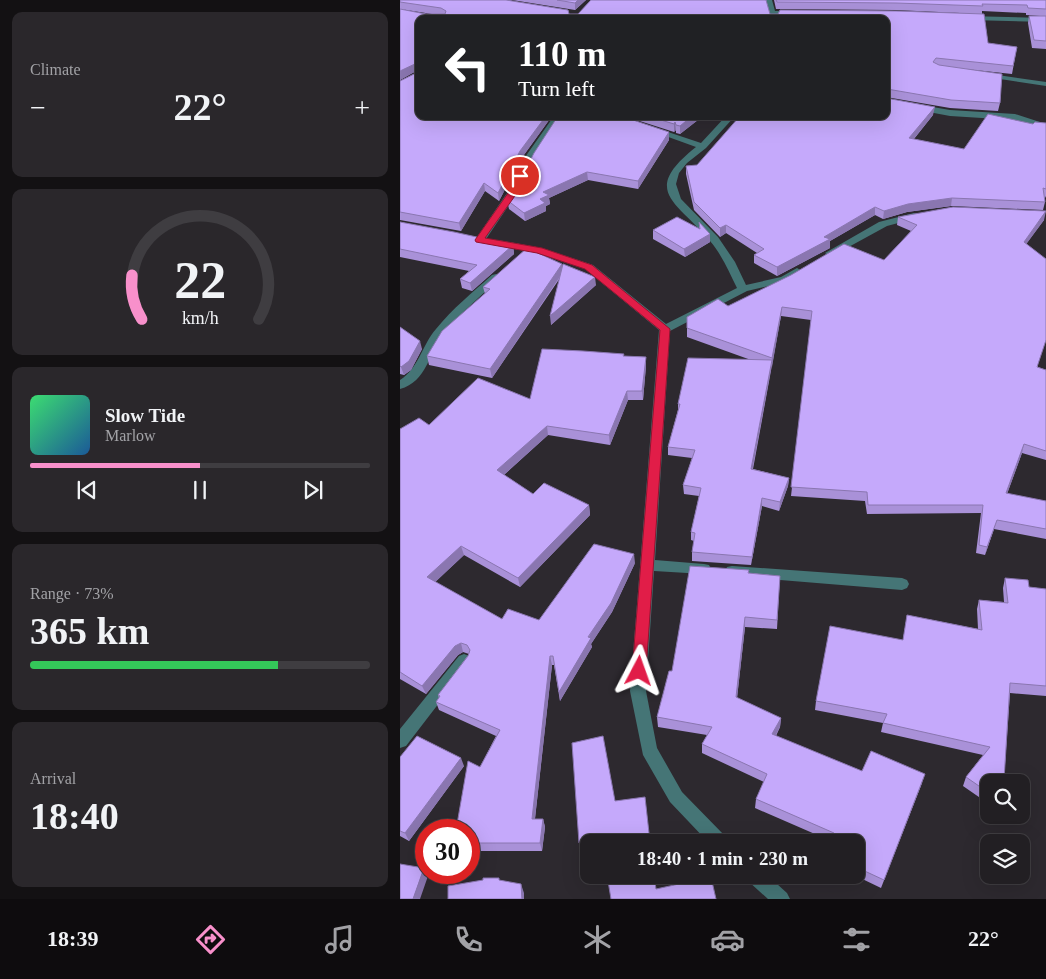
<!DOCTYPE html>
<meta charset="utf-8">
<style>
:root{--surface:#221f23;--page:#2a272b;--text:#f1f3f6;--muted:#a2a2a6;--line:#3f3d41;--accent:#f890cb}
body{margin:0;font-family:Georgia,serif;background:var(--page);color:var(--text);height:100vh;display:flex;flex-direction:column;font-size:19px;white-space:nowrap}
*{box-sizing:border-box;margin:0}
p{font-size:16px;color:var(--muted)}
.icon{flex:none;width:28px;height:28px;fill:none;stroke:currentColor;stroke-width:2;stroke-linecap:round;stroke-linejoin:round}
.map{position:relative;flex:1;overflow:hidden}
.side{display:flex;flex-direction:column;gap:12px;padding:12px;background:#131113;width:400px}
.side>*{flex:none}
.guide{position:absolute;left:15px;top:15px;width:475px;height:105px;border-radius:10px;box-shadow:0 5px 20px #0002,0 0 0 1px var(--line);background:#202124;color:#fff;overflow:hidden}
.buttons{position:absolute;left:580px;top:774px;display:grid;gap:10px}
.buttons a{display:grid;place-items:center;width:50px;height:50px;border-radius:10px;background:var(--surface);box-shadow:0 5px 20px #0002,0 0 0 1px var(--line);font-size:25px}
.speed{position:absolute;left:15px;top:819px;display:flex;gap:10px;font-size:25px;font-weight:700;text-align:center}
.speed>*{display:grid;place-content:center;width:65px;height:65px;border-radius:50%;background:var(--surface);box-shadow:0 5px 20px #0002,0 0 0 1px var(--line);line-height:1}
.speed .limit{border:8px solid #d22;background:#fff;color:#111}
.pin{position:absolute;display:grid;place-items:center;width:42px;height:42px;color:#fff;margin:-21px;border:2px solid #fff;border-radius:50%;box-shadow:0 1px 5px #0007}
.me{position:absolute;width:55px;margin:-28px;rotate:4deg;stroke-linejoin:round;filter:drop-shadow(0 0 4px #0008)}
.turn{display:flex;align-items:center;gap:18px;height:105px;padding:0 20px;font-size:22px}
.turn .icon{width:65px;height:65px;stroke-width:2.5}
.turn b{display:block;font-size:35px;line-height:42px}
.big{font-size:38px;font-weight:700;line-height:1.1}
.side .card{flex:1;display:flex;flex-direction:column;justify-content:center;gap:8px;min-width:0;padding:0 18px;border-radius:10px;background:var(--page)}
.side .dial{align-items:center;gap:0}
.dial svg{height:130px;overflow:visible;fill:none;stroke:var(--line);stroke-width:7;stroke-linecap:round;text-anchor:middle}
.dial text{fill:var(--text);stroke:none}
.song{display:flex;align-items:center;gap:15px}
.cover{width:60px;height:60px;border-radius:8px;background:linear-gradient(135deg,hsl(140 70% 55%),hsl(210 70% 35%))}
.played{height:5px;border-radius:2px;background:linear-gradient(90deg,var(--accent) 50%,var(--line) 50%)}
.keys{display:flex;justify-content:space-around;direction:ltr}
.heat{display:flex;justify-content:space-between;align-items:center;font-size:28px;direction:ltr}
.charge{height:8px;border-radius:4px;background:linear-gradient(90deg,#34c759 73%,var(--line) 0)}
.trip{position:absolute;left:180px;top:834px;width:285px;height:50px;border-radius:10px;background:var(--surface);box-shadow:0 5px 20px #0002,0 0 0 1px var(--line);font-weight:700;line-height:50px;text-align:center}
.tabs{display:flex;height:80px;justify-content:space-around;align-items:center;background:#0e0c0e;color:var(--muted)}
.tabs .icon{width:35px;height:35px}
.tabs .selected{color:var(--accent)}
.tabs b{font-size:22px;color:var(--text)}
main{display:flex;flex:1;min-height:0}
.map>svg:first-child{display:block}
</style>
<main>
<section class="side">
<div class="card"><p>Climate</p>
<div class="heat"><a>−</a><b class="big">22°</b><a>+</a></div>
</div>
<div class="card dial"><svg viewBox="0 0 100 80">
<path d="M14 69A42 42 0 1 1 86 69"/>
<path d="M14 69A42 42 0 0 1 8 42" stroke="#f890cb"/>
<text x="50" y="56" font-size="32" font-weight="700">22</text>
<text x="50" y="72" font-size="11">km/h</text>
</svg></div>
<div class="card">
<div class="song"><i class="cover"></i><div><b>Slow Tide</b><p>Marlow</p></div></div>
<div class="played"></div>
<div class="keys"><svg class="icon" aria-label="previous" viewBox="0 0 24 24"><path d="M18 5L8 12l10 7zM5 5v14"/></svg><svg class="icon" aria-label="pause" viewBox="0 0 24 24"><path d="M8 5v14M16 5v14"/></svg><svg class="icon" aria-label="next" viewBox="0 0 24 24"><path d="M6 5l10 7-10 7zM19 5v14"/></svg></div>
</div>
<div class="card"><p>Range · 73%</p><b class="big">365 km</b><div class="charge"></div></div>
<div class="card"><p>Arrival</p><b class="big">18:40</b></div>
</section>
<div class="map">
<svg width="646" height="899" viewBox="0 0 646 899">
<rect width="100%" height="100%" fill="#2d292f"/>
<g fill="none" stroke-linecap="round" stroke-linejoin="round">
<path fill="#457576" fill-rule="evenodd" d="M364 0H372L375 11H394L398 13 394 15H377L378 19H370Z
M566 16 646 18V22L569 20H566Z
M584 73 646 82V86L587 77H584Z
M486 99 550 110 615 114 646 124V130L614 120 550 116 486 104Z
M154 116H162L133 160 117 193 84 242H76L75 240 107 193 123 160Z
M326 116H335L306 148 287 163 279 173 276 184 281 199 318 237 335 262 346 285 381 277 397 268 402 271 389 281 347 291 270 331 255 560 304 564 309 565 311 569 309 573 304 574 254 571 246 691 257 748 282 792 325 836 328 842H308L270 802 243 755 230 691 259 330 185 269 136 253 98 246 93 243 98 240 142 248 193 265 266 324 337 288C329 272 322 255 310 241 278 202 239 192 296 147L249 130 253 127 301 143Z
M514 213 517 214V218L487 226 434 255 430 256 425 253 479 222Z
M96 274 101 277 100 279C80 296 61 313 44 333 29 352 27 382 0 389V380C19 368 22 345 36 329 52 309 73 292 92 275Z
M332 566 502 578 507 580 509 584 507 588 502 590 332 576 327 575 325 571 327 567Z
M64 654 69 656 71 660 69 664 6 746 0 748V729L59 656Z
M345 875H367L387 893 390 899H368L348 881Z"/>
</g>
<path fill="#a991d8" d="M0 0H106L168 10 169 14H178L191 0H366L370 14H378L380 10 496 11 584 14 588 43 617 47 612 74 556 68 602 74 600 103 598 111 550 108 486 97V19H19V116H152L121 159 99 201 85 191 61 231 0 220V81L18 72V70L0 80V9L26 14H32L0 9Z
M112 0H186L175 10Z
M374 0H646V49L632 48 628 23 629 16H640L626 15V13L582 11V14L495 10 376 9Z
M533 115 514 139 564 149 633 124 646 123V196L645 198V202L643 210 551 206 507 212 483 219 475 215 430 241V248L377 276 354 263V255L357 253 326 233 320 237 294 210 286 174V166L297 165Z
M224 116H303L280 134 276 133V130L274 132Z
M269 132V140L238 189 188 180 149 198 150 204 146 206V211L125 221 109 209 107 200 117 186Z
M498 217 644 220 626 244 638 367 646 370V460L622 453 607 494 646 501V539L594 529 585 555 576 553 581 513 467 514 465 501 391 496 411 320 381 316 353 469 389 478 388 486 379 511 362 506 351 565 292 561V552L294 541 291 540V532L299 496 284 494 283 485 292 458 268 455V447L278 410V404L351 360 287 337V317L328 306 484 260 511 231 497 225Z
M0 222 113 245 114 254 72 291 62 288 60 279 69 271 0 257Z
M299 222 310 234V242L285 257 253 239V230L299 228Z
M162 266 196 285 151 325 160 278 92 378 29 365 27 356 85 294 83 287Z
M0 327 22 349 11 370 4 375 0 374Z
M224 354V356L246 357V366L243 400H228L210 445 148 435 104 475 133 494 189 505 190 515 120 587 64 555 35 582 102 619 139 620 235 563 212 612 191 644 192 647 160 701 154 665H152L135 819H143L145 827 142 851H69V830L80 767 96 736 39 710 36 702 39 698 38 695 69 654 63 652 58 655 26 694 0 679V429L29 425 130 399Z
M349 570V573L380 576 377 629 345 627 337 698 381 718 380 727 376 736 462 771 522 783 481 888 454 875H456V842L431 841 355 808 356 799 364 782 302 753V744L307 735 258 727 257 717 272 671Z
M605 578 629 587 646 589V696L610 693 604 780 603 782H589V804L563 786 566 777 583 755 481 732 483 723 415 710 416 701 503 640 507 615 578 629 577 609 579 600 604 602 603 588Z
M0 757 64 766 9 841 0 836Z
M215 801 189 842V852H181L179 843Z"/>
<path fill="#8a76b0" d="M178 0H186L175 10V3Z
M17 63 18 70 0 80V71Z
M535 107 533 115 508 146 509 138Z
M146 116H152L121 159 99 201 98 193 120 151Z
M292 116H303L280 134V126Z
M275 122 276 130 274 132V124Z
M269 132V140L238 189V181Z
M187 172 188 180 149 198 150 204 146 206V211L125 221 124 213 140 199 143 192Z
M84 183 85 191 61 231 59 223Z
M552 198 551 206 507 212 483 219 484 211 508 204Z
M475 207V215L430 241V248L377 276V267L424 237Z
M646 211 644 220 622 250 624 242Z
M326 225V233L320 237V228Z
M310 234V242L285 257 284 249Z
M113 245 114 254 72 291 70 283Z
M162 264 163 272 92 378 90 369Z
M195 277 196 285 151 325 150 316Z
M382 307 381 316 372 367V358Z
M20 341 22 349 11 370 4 375 1 367Z
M246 357V366L243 400 242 391Z
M372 360 371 369 351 477V469Z
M227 391 228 400 210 445 209 435Z
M147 426 148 435 99 479 97 470Z
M624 444 622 453 604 502 606 493Z
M389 478 388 486 379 511 380 502Z
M362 498V506L351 565 352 557Z
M189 505 190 515 120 587 118 578Z
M597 520 594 529 585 555 587 547Z
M61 546 64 555 30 587 27 577Z
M234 554 235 563 212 612 191 644 192 647 160 701 159 692Z
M345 617V627L336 707V697Z
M61 643 63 652 58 655 26 694 22 686 55 646Z
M150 656 152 665 134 827 132 819Z
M381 718 380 727 371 744 372 734Z
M61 758 64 766 9 841 5 833Z
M525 774 522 783 481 888 484 880Z
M143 819 145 827 142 851 140 843Z
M24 868 28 876 20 899H13Z
M121 884 124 893V899H122Z"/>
<path fill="#c5a9fb" stroke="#8a76b0" d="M0 0H106L168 10 169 14H178L191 0H366L370 14H378L380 10 496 11 584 14 588 43 617 47 613 66 536 58 533 62 539 65 602 74 600 103 551 100 487 89 486 90V19H19V63H17L0 71V9L26 14H45L46 11 41 8 0 2Z
M157 0H178L175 3Z
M376 0H646V9L628 8 627 5 582 4 583 6 496 3 377 2Z
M629 16H646V41L634 40Z
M19 65V116H146L120 151 98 193 84 183 59 223 0 212V81L18 72Z
M486 98 535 107 509 138 564 149 588 114 633 124 635 122 646 123V189L643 188 645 202 552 198 508 204 484 211 475 207 424 237 430 239 377 267 354 255 364 249 326 225 320 228 294 202 286 166 297 165 340 116H486Z
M158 116H221L269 132 238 181 187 172 143 192 149 195 140 199 145 203 124 213 107 200 117 186 134 153Z
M248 116H292L280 126 276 125 275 122 274 124Z
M553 207 646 211 624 242 646 259V340L637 367 646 370V451L624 444 606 493 646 501V529L597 520 587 547 579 545 583 505H468L467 492 391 487 412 311 382 307 372 358 287 328V317L318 299 328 306 391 275 444 244 484 260 517 225 498 217Z
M277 217 300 229 299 222 310 234 284 249 253 230Z
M0 222 54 232 113 245 70 283 60 279 77 265 0 249Z
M127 248 162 264 90 369 27 356 42 331 90 289 83 287Z
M163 264 195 277 150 316Z
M0 327 20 341 9 361 1 367 0 366Z
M142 349 183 351 224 354 223 356 246 357 242 391H227L209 435 147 426 97 470 133 494 144 483 189 505 118 578 61 546 27 577 102 619 108 609 139 620 194 544 234 554 211 603 188 637 191 638 159 692 153 656H150L132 819H143L140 843H69V830H56L68 761 80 767 100 730 36 702 40 696 38 695 68 656 70 650 67 645 61 643 55 646 22 686 0 672V429L19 418 29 425 78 378 130 399Z
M288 358 372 360 351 469 389 478 380 502 362 498 352 557 292 552 295 533 291 532 301 488 283 485 295 450 268 447 280 404H278Z
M290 566 349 570 348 573 380 576 377 620 345 617 336 697 381 718 372 734 462 771 471 751 525 774 484 880 456 867V842H430L434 833 356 799 367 774 302 744 312 727 257 717 269 671H272Z
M605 578 628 580 629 587 646 589V686L610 683 604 780 602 782H589V793L566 777 590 747 483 723 487 714 416 701 430 626 503 640 507 615 582 630 579 600 608 603Z
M17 736 61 758 5 833 0 831V757Z
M203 736 215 801 245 797 250 842 179 843 172 743Z
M0 864 24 868 13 899H0Z
M207 875H254L256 889 311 877 316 899H211Z
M83 878H99V880L121 884 122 899H48V886L83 880Z"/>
<path fill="#e11d48" stroke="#92132f" d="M117 174 124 176 117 193 85 238 142 248 192 265 270 329 246 671 244 675 239 677 234 675 232 671 260 330 185 269 137 253 76 242 75 240 108 193Z"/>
</svg>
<div class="buttons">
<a><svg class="icon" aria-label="search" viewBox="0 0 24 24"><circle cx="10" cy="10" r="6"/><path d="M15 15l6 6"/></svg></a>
<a><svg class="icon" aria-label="layers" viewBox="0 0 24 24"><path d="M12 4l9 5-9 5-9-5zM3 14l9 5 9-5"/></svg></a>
</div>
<div class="speed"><div class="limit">30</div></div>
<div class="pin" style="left:120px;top:176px;background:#d93025"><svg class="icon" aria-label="arrive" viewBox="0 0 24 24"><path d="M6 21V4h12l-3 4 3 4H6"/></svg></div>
<svg class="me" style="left:239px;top:671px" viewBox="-20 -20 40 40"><path d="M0-17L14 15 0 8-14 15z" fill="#e11d48" stroke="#fff" stroke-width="4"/></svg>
<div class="trip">18:40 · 1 min · 230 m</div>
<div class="guide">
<div class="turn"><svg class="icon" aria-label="left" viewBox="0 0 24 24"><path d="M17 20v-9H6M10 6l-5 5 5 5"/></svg><div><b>110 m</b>Turn left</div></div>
</div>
</div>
</main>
<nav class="tabs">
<b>18:39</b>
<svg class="icon selected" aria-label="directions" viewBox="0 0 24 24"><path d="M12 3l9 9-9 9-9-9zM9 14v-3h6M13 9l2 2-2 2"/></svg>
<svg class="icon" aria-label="music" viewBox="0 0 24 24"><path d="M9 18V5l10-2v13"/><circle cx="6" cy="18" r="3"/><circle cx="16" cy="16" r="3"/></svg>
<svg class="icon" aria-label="phone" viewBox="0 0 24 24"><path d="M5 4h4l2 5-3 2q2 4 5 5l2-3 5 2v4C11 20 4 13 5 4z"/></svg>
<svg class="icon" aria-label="climate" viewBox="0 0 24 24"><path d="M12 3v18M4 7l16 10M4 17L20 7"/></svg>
<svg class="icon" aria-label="car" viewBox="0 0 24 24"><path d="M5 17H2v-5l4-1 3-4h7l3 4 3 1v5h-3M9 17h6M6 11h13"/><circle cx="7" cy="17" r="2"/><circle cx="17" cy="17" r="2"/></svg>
<svg class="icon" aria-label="filters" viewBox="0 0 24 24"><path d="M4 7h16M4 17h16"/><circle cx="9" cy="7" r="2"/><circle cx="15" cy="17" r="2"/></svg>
<b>22°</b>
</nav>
